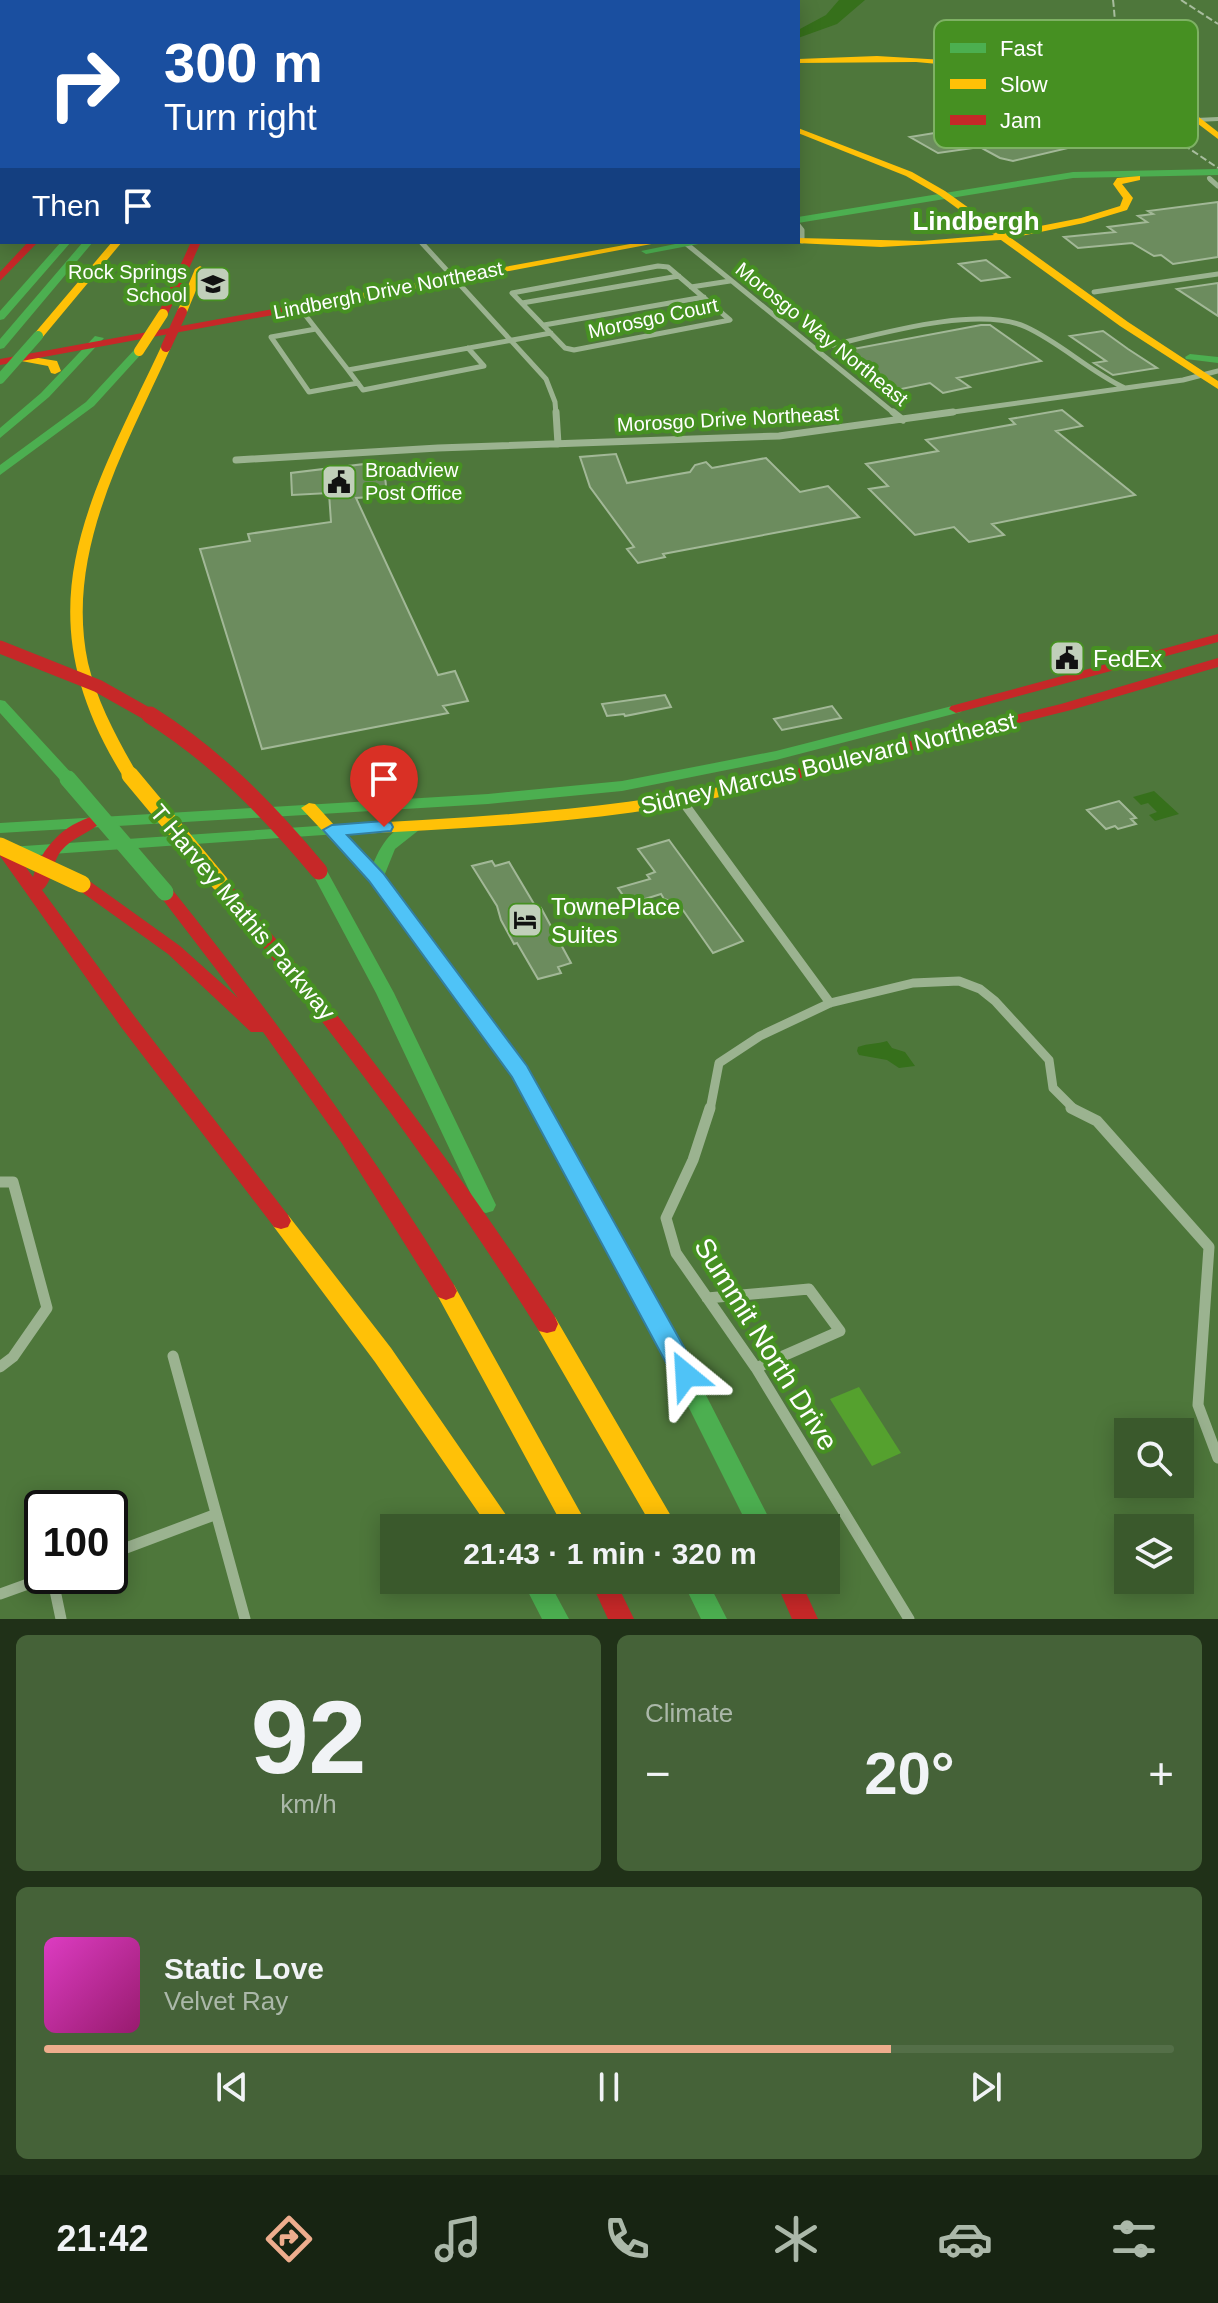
<!DOCTYPE html>
<meta charset="utf-8">
<style>
:root{--surface:#3a592c;--page:#456238;--text:#f1f3f6;--muted:#abb8a9;--line:#546f48;--accent:#eead8d}
body{margin:0;font-family:Helvetica,sans-serif;background:var(--page);color:var(--text);height:100vh;display:flex;flex-direction:column;font-size:30px;white-space:nowrap}
*{box-sizing:border-box;margin:0}
p{font-size:26px;color:var(--muted)}
.icon{flex:none;width:44px;height:44px;fill:none;stroke:currentColor;stroke-width:2;stroke-linecap:round;stroke-linejoin:round}
.map{position:relative;height:1619px;overflow:hidden}
.details{display:flex;flex-direction:column;gap:16px;padding:16px;background:#203118;flex:1}
.details>*{flex:none}
.top-card{position:absolute;left:0px;top:0px;width:800px;height:244px;box-shadow:0 4px 20px #0003;background:#1a4fa0;color:#fff;overflow:hidden}
.controls{position:absolute;left:1114px;top:1418px;display:grid;gap:16px}
.controls a{display:grid;place-items:center;width:80px;height:80px;border-radius:0px;background:var(--surface);box-shadow:0 4px 20px #0003;font-size:40px}
.speed{position:absolute;left:24px;top:1490px;display:flex;gap:16px;font-size:40px;font-weight:700;text-align:center}
.speed>*{display:grid;place-content:center;width:104px;height:104px;border-radius:50%;background:var(--surface);box-shadow:0 4px 20px #0003;line-height:1}
.speed .limit{border:4px solid #111;border-radius:12px;background:#fff;color:#111}
.pin{position:absolute;display:grid;place-items:center;width:68px;height:68px;color:#fff;margin:-82px -34px;border-radius:50% 50% 50% 0;rotate:-45deg;box-shadow:0 0 8px #0007}
.pin .icon{rotate:45deg}
.me{position:absolute;width:88px;margin:-44px;rotate:333deg;stroke-linejoin:round;filter:drop-shadow(0 0 6px #0008)}
.turn{display:flex;align-items:center;gap:28px;height:168px;padding:0 32px;font-size:36px}
.turn .icon{width:104px;height:104px;stroke-width:2.5}
.turn b{display:block;font-size:56px;line-height:68px}
.then{display:flex;align-items:center;height:76px;padding:0 32px;background:#0003;gap:16px;font-size:30px}
.big{font-size:60px;font-weight:700;line-height:1.1}
.details .card{flex:1;display:flex;flex-direction:column;justify-content:center;gap:12px;min-width:0;padding:0 28px;border-radius:12px;background:var(--page)}
.details .dial{align-items:center;gap:0}
.dial b{font-size:104px;line-height:1}
.song{display:flex;align-items:center;gap:24px}
.cover{width:96px;height:96px;border-radius:12px;background:linear-gradient(135deg,hsl(310 70% 55%),hsl(320 70% 35%))}
.played{height:8px;border-radius:4px;background:linear-gradient(90deg,var(--accent) 75%,var(--line) 75%)}
.keys{display:flex;justify-content:space-around;direction:ltr}
.heat{display:flex;justify-content:space-between;align-items:center;font-size:44px;direction:ltr}
.details .tiles{flex:1;display:grid;gap:16px;grid-template-columns:1fr 1fr}
.card:last-child{grid-column:span 2}
.trip{position:absolute;left:380px;top:1514px;width:460px;height:80px;border-radius:0px;background:var(--surface);box-shadow:0 4px 20px #0003;font-weight:700;line-height:80px;text-align:center}
.dock{display:flex;height:128px;justify-content:space-around;align-items:center;background:#172412;color:var(--muted)}
.dock .icon{width:56px;height:56px}
.dock .active{color:var(--accent)}
.dock b{font-size:36px;color:var(--text)}
.map>svg:first-child{display:block}
</style>
<div class="map">
<svg width="1218" height="1619" viewBox="0 0 1218 1619">
<rect width="100%" height="100%" fill="#4e773b"/>
<path fill="#55a12e" d="M859 1387 901 1453 872 1466 830 1399Z"/>
<path fill="#36701b" d="M839 0H865L837 24 798 38V30L826 15Z
M1154 791 1179 814 1155 821 1149 815 1157 812 1148 803 1141 805 1133 797Z
M887 1041 892 1048 905 1052 915 1066 899 1068 887 1060 859 1055 857 1051 858 1047C869 1043 877 1044 887 1041Z"/>
<path fill="#6c8c5e" stroke="#a2b897" stroke-width="2" d="M1087 108 1137 132 1075 142 1081 145 1013 161 1000 158 980 147 938 153 910 137Z
M1218 202V257L1173 264 1161 255 1154 256 1132 243 1078 248 1064 237 1115 232 1108 227 1147 222 1138 216 1153 214 1148 211Z
M986 260 1009 277 981 281 959 264Z
M1218 283V316L1177 289Z
M981 325H990L1041 361 957 378 970 387 943 393 930 383 887 392 837 352Z
M1103 331 1128 349 1157 368 1113 375 1094 363 1106 361 1070 336Z
M1062 410 1082 426 1056 431 1135 495 992 524 1004 535 969 542 954 527 915 535 869 489 888 486 866 464 938 451 926 440 1015 424 1010 419Z
M616 454 627 483 690 472 695 465 706 462 712 468 766 458 800 492 828 486 859 517 663 554 665 557 638 563 627 549 634 547 590 487 580 457Z
M373 463V467L384 466 387 496 356 498 438 675 455 671 468 701 443 706 448 713 262 749 200 549 250 541 248 534 331 522 329 493 292 495 291 473Z
M665 695 671 707 625 716 624 714 607 716 602 704Z
M832 706 841 718 782 730 774 719Z
M1119 801 1136 818 1131 819 1136 824 1118 829 1115 826 1106 829 1087 810Z
M669 840 743 941 713 953 678 903 664 899 661 894 629 904 618 888 650 879 647 875 655 872 638 849Z
M492 861 495 866 509 862 537 909 541 908 571 963 558 967 561 973 538 979 517 943 514 944 501 920 497 906 472 866Z"/>
<g fill="none" stroke-linecap="round" stroke-linejoin="round">
<path stroke="#9bb390" stroke-width="4" d="M1196 120 1218 119
M1209 178 1212 181"/>
<path stroke="#9bb390" stroke-width="5" d="M1210 179 1218 186
M798 225 802 230V241
M421 242 546 379 555 402 556 414
M684 242 895 414
M658 266 668 267 730 320 574 350 565 348 512 293Z
M691 287 730 281
M1094 292 1218 274
M522 303 679 276
M299 307 348 370 551 333
M544 325 704 297
M316 329 271 337 309 392 358 383
M816 349C870 337 975 304 1026 327 1061 343 1090 372 1125 388
M348 370 363 390 484 366 468 348
M939 414 1183 380 1218 371"/>
<path stroke="#9bb390" stroke-width="7" d="M556 412 558 444
M893 412 903 420
M236 460 438 448 779 436 953 412"/>
<path stroke="#9bb390" stroke-width="9" d="M683 802 830 1003
M710 1110 719 1063 760 1036 830 1003 913 983 959 981 980 989 995 1001 1049 1060 1053 1088 1075 1110"/>
<path stroke="#9bb390" stroke-width="11" d="M710 1108 693 1160 666 1218 676 1253 756 1368 909 1619
M1071 1108 1097 1121 1209 1247 1198 1405 1218 1458
M0 1182H13L47 1308 13 1357 0 1367
M707 1298 809 1289 840 1331 756 1368
M173 1356 245 1619
M110 1554 214 1515
M52 1576 61 1619
M0 1594 50 1576"/>
<path fill="#4caf50" fill-rule="evenodd" d="M1218 169V175L1073 178 798 223V217L1073 172Z
M61 242H71L4 319 0 320V311Z
M83 242H93L4 348 0 349V339Z
M685 242H709L646 254 641 251Z
M95 336 104 338 49 397 0 438V428L41 393Z
M135 349 144 351 94 406 0 475V465L86 402Z
M1190 354 1218 357V363L1186 359 1185 357Z
M0 700 5 701 74 776 76 779 74 782H62L0 713Z
M956 705 963 709 961 712 776 760 622 791 488 804 0 833V823L488 794 622 781 776 751Z
M413 821 421 826 419 830 395 849 382 881H370L368 877C377 853 386 830 413 821Z
M332 825 340 830 338 834 9 857 1 852 9 847Z
M319 866 327 871 394 993 496 1205 493 1211 486 1213 479 1211 476 1205 376 993 311 871Z
M659 1317 667 1319 774 1528H749L648 1326 651 1319Z
M522 1580H548L569 1619H542Z
M682 1580H707L727 1619H701Z"/>
<path fill="#ffc107" fill-rule="evenodd" d="M526 0H534L535 2H527Z
M877 56 995 63 1116 78 1112 80 916 62 798 63V59Z
M1148 82H1154L1218 132V139L1148 86Z
M798 128 912 172 945 191 1004 233 1081 218 1120 206 1123 198 1113 184 1117 178 1140 176V180L1122 184 1133 198 1127 210 1084 223 1011 238 1128 322 1218 381V389L1120 326 1001 240 881 247 795 243 798 242V238L922 241 994 235 939 195 906 176 798 133Z
M112 242H122L42 338H34V334Z
M641 242H662L345 302 340 299 345 296Z
M200 266 205 269 187 312 178 314 177 312 195 269Z
M166 344 171 347C127 445 64 551 88 663 97 702 118 740 138 775L130 780 124 778C20 611 86 506 161 347Z
M20 355 57 361 61 371 55 374 51 373 48 366 16 360V356Z
M748 781 754 783 756 786 754 789C620 823 481 827 344 835L382 873 527 1067 667 1319 670 1326 667 1333 659 1335 651 1333 513 1077 370 881 301 808 309 803 315 804 334 825C474 817 611 811 748 781Z
M281 1213 288 1215 391 1348 515 1528H489L375 1362 274 1227 271 1221 274 1215Z
M446 1282 454 1285 589 1528H564L435 1291 438 1285Z
M547 1315 555 1317 678 1528H653L539 1331 536 1324 539 1317Z"/>
<path fill="#c62828" fill-rule="evenodd" d="M28 242H38L0 281V272Z
M191 242H201L168 314 159 316 158 314Z
M345 296 349 297V301L0 365V359Z
M1218 634V642L956 713 949 709 951 706Z
M1218 658V667L1071 710 748 791 740 786 748 781 1061 704Z
M94 816 100 817 102 821C91 833 72 837 61 851 52 862 53 882 42 890L135 1017 288 1215 291 1221 288 1227 281 1229 274 1227 121 1027 0 856V848H12L33 877C42 847 63 825 94 816Z
M220 877 226 879C344 1019 455 1164 555 1317L558 1324 555 1331 547 1333 539 1331C441 1175 332 1029 214 887L212 883Z
M82 878 88 880 180 946 238 998 157 892 159 888H171C273 1015 368 1146 454 1285L457 1291 454 1297 446 1300 438 1297 341 1142 263 1032H251L168 954 76 888 74 884Z
M590 1580H615L634 1619H608Z
M775 1580H800L818 1619H792Z"/>
<path stroke="#a8bd9e" stroke-width="2" stroke-dasharray="7 3" stroke-linecap="butt" d="M1113 0C1116 24 1115 50 1123 74 1136 117 1183 144 1218 168
M1181 0 1218 24
M351 2 378 0
M1128 41 1140 79 1162 112"/>
<path stroke="#4caf50" stroke-width="8" d="M358 2 362 0
M1112 78 1151 84"/>
<path stroke="#4caf50" stroke-width="10" d="M0 379 38 336"/>
<path stroke="#4caf50" stroke-width="17" d="M68 779 165 892"/>
<path stroke="#ffc107" stroke-width="10" d="M139 351 163 314"/>
<path stroke="#ffc107" stroke-width="17" d="M130 775 220 883
M0 846 82 884"/>
<path stroke="#c62828" stroke-width="10" d="M166 347 182 312"/>
<path stroke="#c62828" stroke-width="13" d="M0 647 98 686 153 717"/>
<path stroke="#c62828" stroke-width="17" d="M150 715C217 757 269 811 319 871"/>
</g>
<path fill="#4fc3f7" stroke="#337fa1" stroke-width="2" d="M384 821 391 823 393 827 391 831 347 835 383 873 527 1066 695 1367 698 1375 695 1383 686 1386 677 1383 512 1077 369 881 323 830 332 825Z"/>
<defs>
<symbol id="school-square" viewBox="-11 -11 22 22"><rect x="-9" y="-9" width="18" height="18" rx="4" fill="#c1cfba" stroke="#469022"/><path d="M0-5L7-2L0 1L-7-2ZM-4 1L0 2.5L4 1V4Q0 6-4 4Z" fill="#111"/></symbol>
<symbol id="civic-square" viewBox="-11 -11 22 22"><rect x="-9" y="-9" width="18" height="18" rx="4" fill="#c1cfba" stroke="#469022"/><path d="M-.6-6.5H3V-4.5H.6V-3L4-1V1h2V6H-6V1h2V-1L-.6-3ZM-1.2 2.5V6h2.4V2.5Z" fill="#111"/></symbol>
<symbol id="hotel-square" viewBox="-11 -11 22 22"><rect x="-9" y="-9" width="18" height="18" rx="4" fill="#c1cfba" stroke="#469022"/><path d="M-6-4.5h1.5V1H6V5H4.5V3h-9V5H-6ZM-4 0a1.8 1.8 0 1 1 3.6 0ZM.5 0V-2.5h3Q6-2.5 6 0Z" fill="#111"/></symbol>
</defs>
<g fill-rule="evenodd">
<use href="#school-square" x="193" y="264" width="40" height="40"/>
<use href="#civic-square" x="319" y="462" width="40" height="40"/>
<use href="#civic-square" x="1047" y="638" width="40" height="40"/>
<use href="#hotel-square" x="505" y="900" width="40" height="40"/>
</g>
<g text-anchor="middle" dominant-baseline="central" stroke-width="8" stroke-linejoin="round" paint-order="stroke">
<g font-size="20" fill="#fff" stroke="#469022" text-anchor="end">
<text x="187" y="272">Rock Springs<tspan x="187" dy="23">School</tspan></text>
<text x="365" y="470" text-anchor="start">Broadview<tspan x="365" dy="23">Post Office</tspan></text>
</g>
<g font-size="20" fill="#fff" stroke="#469022">
<text transform="translate(388 290) rotate(-11)">Lindbergh Drive Northeast</text>
<text transform="translate(653 318) rotate(-12)">Morosgo Court</text>
<text transform="translate(822 334) rotate(39)">Morosgo Way Northeast</text>
<text transform="translate(728 419) rotate(-3)">Morosgo Drive Northeast</text>
</g>
<g font-size="24" fill="#fff" stroke="#469022" text-anchor="start">
<text x="1093" y="658">FedEx</text>
<text x="551" y="906">TownePlace<tspan x="551" dy="28">Suites</tspan></text>
</g>
<g font-size="24" fill="#fff" stroke="#469022">
<text transform="translate(828 763) rotate(-13)">Sidney Marcus Boulevard Northeast</text>
<text transform="translate(243 912) rotate(50)">T Harvey Mathis Parkway</text>
</g>
<g font-size="26" font-weight="bold" fill="#fff" stroke="#469022">
<text x="976" y="221">Lindbergh</text>
</g>
<g font-size="28" fill="#fff" stroke="#469022">
<text transform="translate(766 1344) rotate(58)">Summit North Drive</text>
</g>
</g>
<rect x="934" y="20" width="264" height="128" rx="12" fill="#469022" stroke="#7eb164" stroke-width="2"/>
<rect x="950" y="43" width="36" height="10" fill="#4caf50"/>
<rect x="950" y="79" width="36" height="10" fill="#ffc107"/>
<rect x="950" y="115" width="36" height="10" fill="#c62828"/>
<g font-size="22" fill="#fff">
<text x="1000" y="56">Fast</text>
<text x="1000" y="92">Slow</text>
<text x="1000" y="128">Jam</text>
</g>
</svg>
<div class="controls">
<a><svg class="icon" aria-label="search" viewBox="0 0 24 24"><circle cx="10" cy="10" r="6"/><path d="M15 15l6 6"/></svg></a>
<a><svg class="icon" aria-label="layers" viewBox="0 0 24 24"><path d="M12 4l9 5-9 5-9-5zM3 14l9 5 9-5"/></svg></a>
</div>
<div class="speed"><div class="limit">100</div></div>
<div class="pin" style="left:384px;top:827px;background:#d93025"><svg class="icon" aria-label="arrive" viewBox="0 0 24 24"><path d="M6 21V4h12l-3 4 3 4H6"/></svg></div>
<svg class="me" style="left:686px;top:1375px" viewBox="-20 -20 40 40"><path d="M0-17L14 15 0 8-14 15z" fill="#4fc3f7" stroke="#fff" stroke-width="4"/></svg>
<div class="trip">21:43 · 1 min · 320 m</div>
<div class="top-card">
<div class="turn"><svg class="icon" aria-label="right" viewBox="0 0 24 24"><path d="M7 20v-9h11M14 6l5 5-5 5"/></svg><div><b>300 m</b>Turn right</div></div>
<div class="then">Then<svg class="icon" aria-label="arrive" viewBox="0 0 24 24"><path d="M6 21V4h12l-3 4 3 4H6"/></svg></div>
</div>
</div>
<section class="details">
<div class="tiles">
<div class="card dial"><b>92</b><p>km/h</p></div>
<div class="card"><p>Climate</p>
<div class="heat"><a>−</a><b class="big">20°</b><a>+</a></div>
</div>
<div class="card">
<div class="song"><i class="cover"></i><div><b>Static Love</b><p>Velvet Ray</p></div></div>
<div class="played"></div>
<div class="keys"><svg class="icon" aria-label="previous" viewBox="0 0 24 24"><path d="M18 5L8 12l10 7zM5 5v14"/></svg><svg class="icon" aria-label="pause" viewBox="0 0 24 24"><path d="M8 5v14M16 5v14"/></svg><svg class="icon" aria-label="next" viewBox="0 0 24 24"><path d="M6 5l10 7-10 7zM19 5v14"/></svg></div>
</div>
</div>
</section>
<nav class="dock">
<b>21:42</b>
<svg class="icon active" aria-label="directions" viewBox="0 0 24 24"><path d="M12 3l9 9-9 9-9-9zM9 14v-3h6M13 9l2 2-2 2"/></svg>
<svg class="icon" aria-label="music" viewBox="0 0 24 24"><path d="M9 18V5l10-2v13"/><circle cx="6" cy="18" r="3"/><circle cx="16" cy="16" r="3"/></svg>
<svg class="icon" aria-label="phone" viewBox="0 0 24 24"><path d="M5 4h4l2 5-3 2q2 4 5 5l2-3 5 2v4C11 20 4 13 5 4z"/></svg>
<svg class="icon" aria-label="climate" viewBox="0 0 24 24"><path d="M12 3v18M4 7l16 10M4 17L20 7"/></svg>
<svg class="icon" aria-label="car" viewBox="0 0 24 24"><path d="M5 17H2v-5l4-1 3-4h7l3 4 3 1v5h-3M9 17h6M6 11h13"/><circle cx="7" cy="17" r="2"/><circle cx="17" cy="17" r="2"/></svg>
<svg class="icon" aria-label="filters" viewBox="0 0 24 24"><path d="M4 7h16M4 17h16"/><circle cx="9" cy="7" r="2"/><circle cx="15" cy="17" r="2"/></svg>
</nav>
